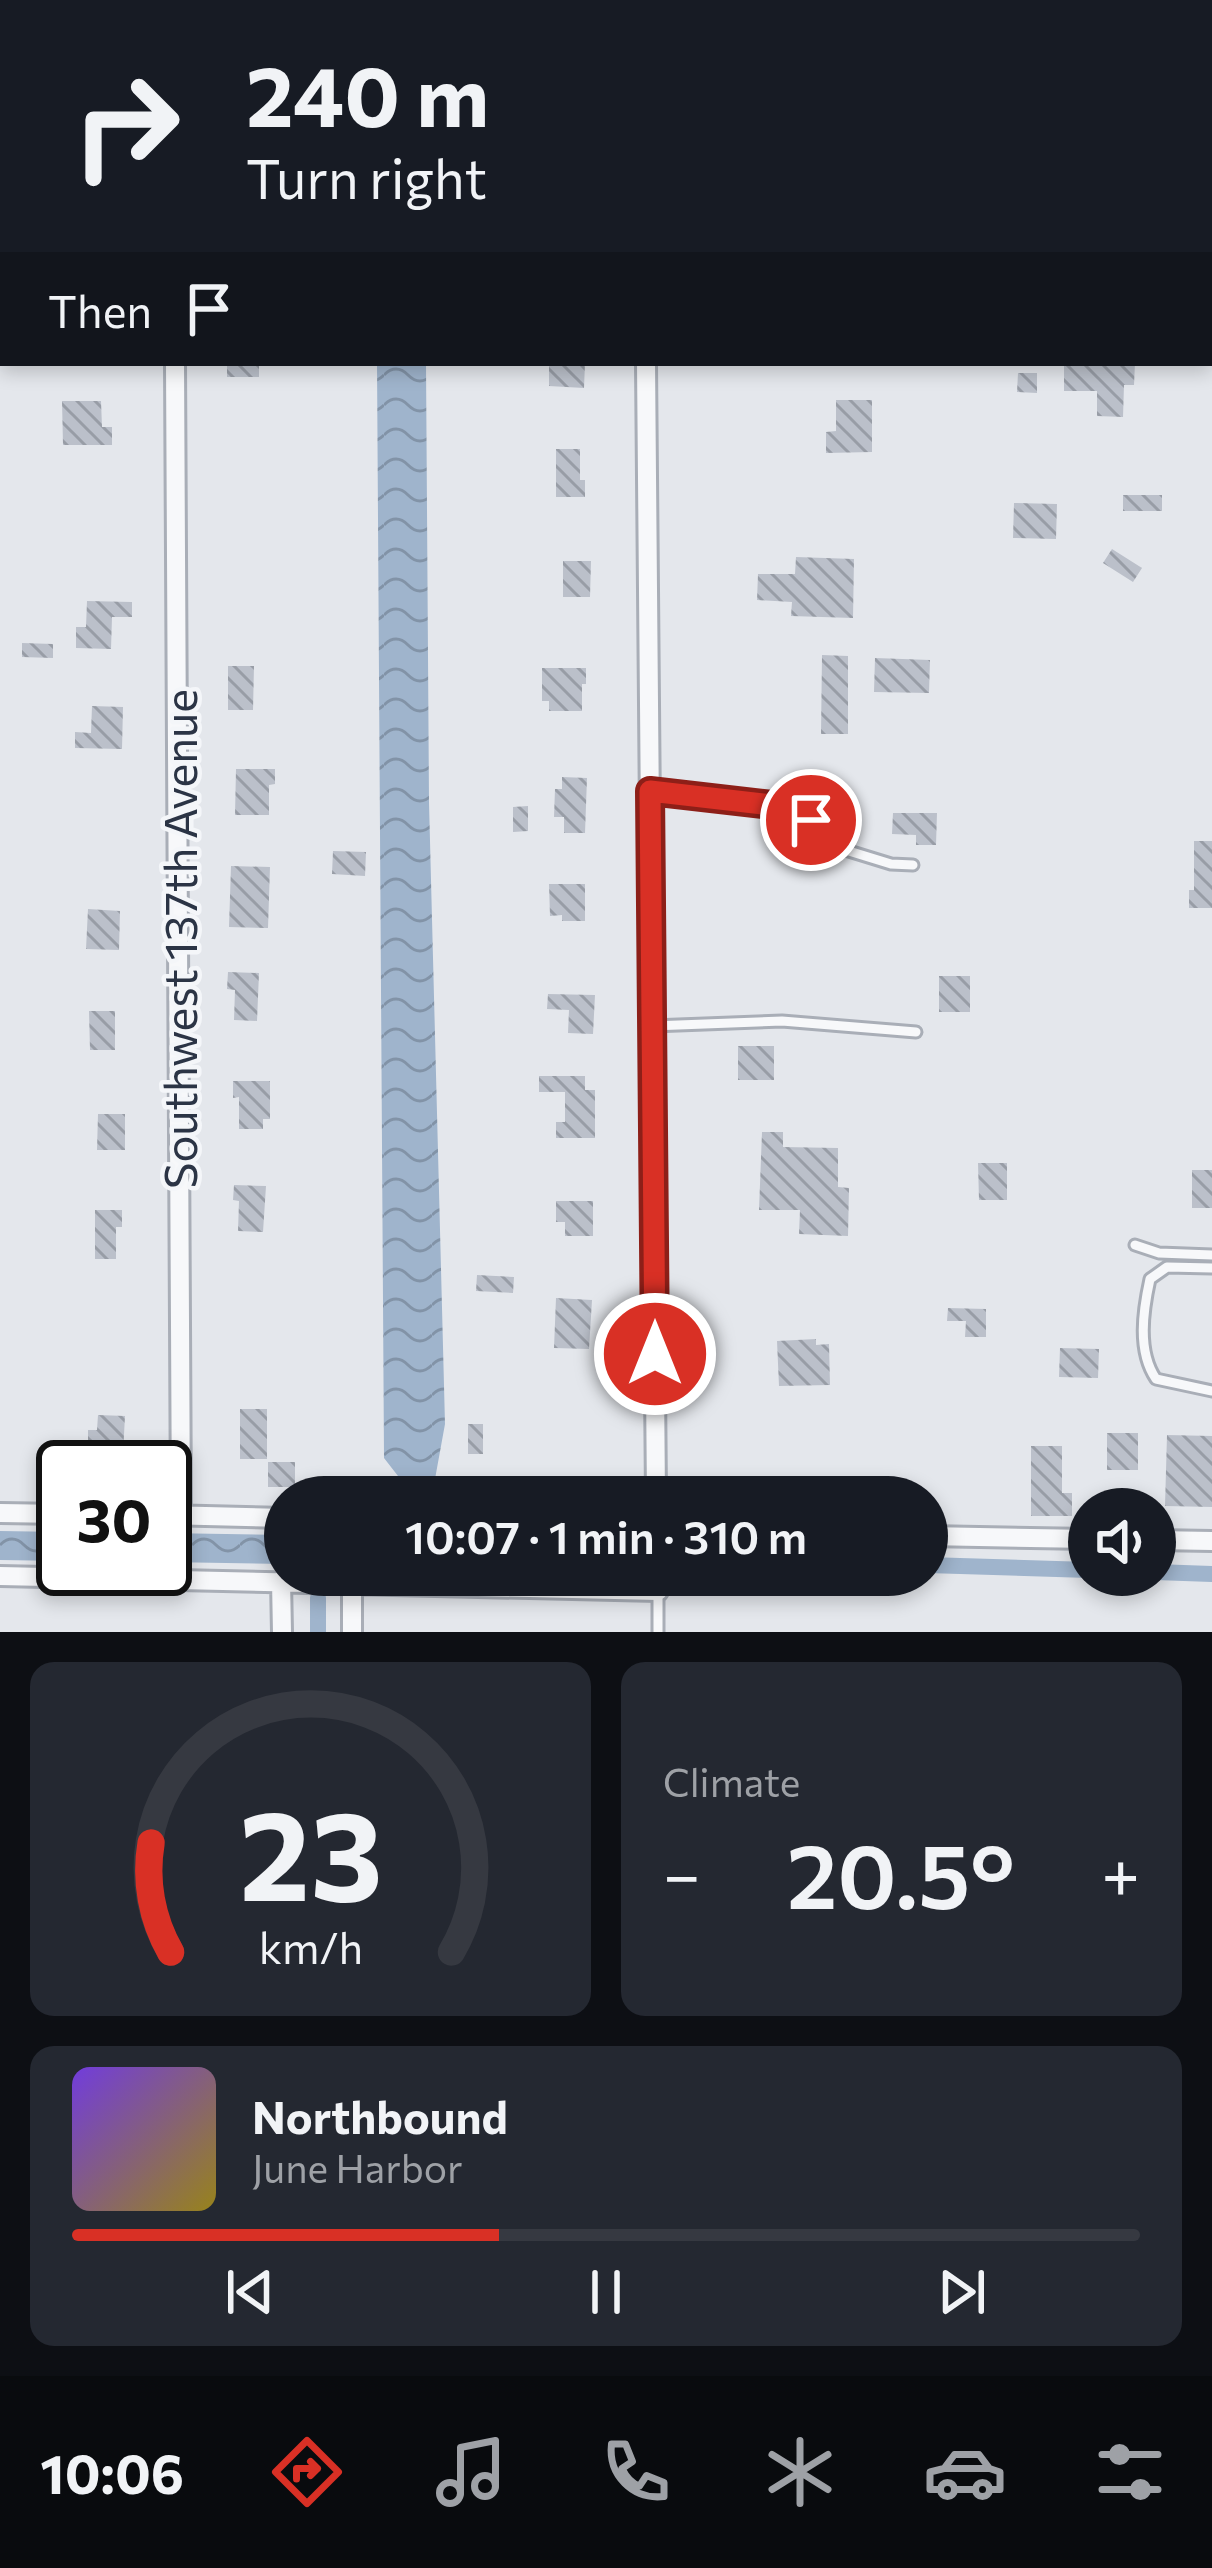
<!DOCTYPE html>
<meta charset="utf-8">
<style>
:root{--surface:#171b24;--page:#242831;--text:#f1f3f6;--muted:#9ea1a6;--line:#363941;--accent:#d93025}
body{margin:0;font-family:Commissioner,sans-serif;background:var(--page);color:var(--text);height:100vh;display:flex;flex-direction:column;font-size:45px;white-space:nowrap}
*{box-sizing:border-box;margin:0}
p{font-size:39px;color:var(--muted)}
.icon{flex:none;width:66px;height:66px;fill:none;stroke:currentColor;stroke-width:2;stroke-linecap:round;stroke-linejoin:round}
.map{position:relative;height:1632px;overflow:hidden}
.panel{display:flex;flex-direction:column;gap:30px;padding:30px;background:#0d0f14;flex:1}
.panel>*{flex:none}
.top-card{position:absolute;left:0px;top:0px;width:1212px;height:366px;box-shadow:0 6px 18px #0003;background:#171b24;color:var(--text);overflow:hidden}
.controls{position:absolute;left:1068px;top:1488px;display:grid;gap:24px}
.controls a{display:grid;place-items:center;width:108px;height:108px;border-radius:50%;background:var(--surface);box-shadow:0 6px 18px #0003;font-size:60px}
.speed{position:absolute;left:36px;top:1440px;display:flex;gap:24px;font-size:60px;font-weight:700;text-align:center}
.speed>*{display:grid;place-content:center;width:156px;height:156px;border-radius:50%;background:var(--surface);box-shadow:0 6px 18px #0003;line-height:1}
.speed .limit{border:6px solid #111;border-radius:18px;background:#fff;color:#111}
.pin{position:absolute;display:grid;place-items:center;width:102px;height:102px;color:#fff;margin:-51px;border:6px solid #fff;border-radius:50%;box-shadow:0 3px 12px #0007}
.me{position:absolute;width:132px;margin:-66px;rotate:0deg;stroke-linejoin:round;filter:drop-shadow(0 0 9px #0008)}
.turn{display:flex;align-items:center;gap:42px;height:252px;padding:0 48px;font-size:54px}
.turn .icon{width:156px;height:156px;stroke-width:2.5}
.turn b{display:block;font-size:84px;line-height:102px}
.then{display:flex;align-items:center;height:114px;padding:0 48px;background:#0003;gap:24px;font-size:45px}
.big{font-size:90px;font-weight:600;line-height:1.1}
.panel .widget{flex:1;display:flex;flex-direction:column;justify-content:center;gap:18px;min-width:0;padding:0 42px;border-radius:24px;background:var(--page)}
.panel .dial{align-items:center;gap:0}
.dial svg{height:312px;overflow:visible;fill:none;stroke:var(--line);stroke-width:7;stroke-linecap:round;text-anchor:middle}
.dial text{fill:var(--text);stroke:none}
.song{display:flex;align-items:center;gap:36px}
.cover{width:144px;height:144px;border-radius:18px;background:linear-gradient(135deg,hsl(260 70% 55%),hsl(50 70% 35%))}
.played{height:12px;border-radius:6px;background:linear-gradient(90deg,var(--accent) 40%,var(--line) 40%)}
.keys{display:flex;justify-content:space-around;direction:ltr}
.heat{display:flex;justify-content:space-between;align-items:center;font-size:66px;direction:ltr}
.panel .tiles{flex:1;display:grid;gap:30px;grid-template-columns:1fr 1fr}
.widget:last-child{grid-column:span 2}
.trip{position:absolute;left:264px;top:1476px;width:684px;height:120px;border-radius:60px;background:var(--surface);box-shadow:0 6px 18px #0003;font-weight:600;line-height:120px;text-align:center}
.tab-bar{display:flex;height:192px;justify-content:space-around;align-items:center;background:#090b0e;color:var(--muted)}
.tab-bar .icon{width:84px;height:84px}
.tab-bar .active{color:var(--accent)}
.tab-bar b{font-size:54px;color:var(--text)}
.map>svg:first-child{display:block}
</style>
<div class="map">
<svg width="1212" height="1632" viewBox="0 0 1212 1632">
<defs>
<pattern id="water-waves" width="16" height="10" patternUnits="userSpaceOnUse" patternTransform="scale(3)"><rect width="16" height="10" fill="#9fb4cc"/><path d="M0 5q4-4 8 0t8 0" fill="none" stroke="#8293a7"/></pattern>
<pattern id="building-back-hatch" width="6" height="6" patternUnits="userSpaceOnUse" patternTransform="scale(3)"><rect width="6" height="6" fill="#bbc0ca"/><path d="M-1 5l2 2M0 0l6 6M5-1l2 2" fill="none" stroke="#989da6"/></pattern>
</defs>
<rect width="100%" height="100%" fill="#e4e7ec"/>
<path fill="url(#water-waves)" d="M377 363H426L429 802 445 1424 435 1479 405 1485 384 1458Z
M0 1531 63 1532V1561L0 1560Z
M165 1533 285 1535V1564L165 1562Z"/>
<g fill="none" stroke-linecap="round" stroke-linejoin="round">
<path stroke="#9fb4cc" stroke-width="16" d="M927 1565 1089 1570
M1155 1572 1212 1574
M318 1598V1632"/>
</g>
<path fill="url(#building-back-hatch)" d="M227 363H259V377H227Z
M549 363H585L584 388 549 386Z
M1064 363H1135L1134 385H1124L1123 417 1097 416V391H1064Z
M1018 373H1037V393L1017 392Z
M836 400H872V452L826 453V432L836 431Z
M62 401H101L102 427H112V445H63Z
M556 449H580V480H585V497H556Z
M1123 495H1162V511H1123Z
M1014 503 1057 504 1056 539 1013 538Z
M1112 549 1142 568 1133 582 1103 563Z
M796 557 854 559 853 618 791 616 792 602 757 600 758 574H795Z
M563 561H591L590 597H563Z
M87 601 132 602V617H112L111 649 76 648V627H86Z
M22 643 53 644V658L22 657Z
M822 655 848 656V734H821Z
M875 658 930 660 929 693 874 692Z
M228 666H254L253 710H228Z
M542 668H586V684H582V711H549V701H542Z
M92 706 123 707 122 749 75 748V732L91 733Z
M236 769H275V784L269 785V815H235Z
M562 777 587 778 585 833H564V817H554L555 789H562Z
M528 806V831L513 832V807Z
M893 813H937L936 845H916V835L892 834Z
M1194 841H1212V908H1189V890H1194Z
M333 851 366 852 365 876 332 874Z
M231 866 270 867 268 928 229 927Z
M549 884H585V921H562V915L550 916Z
M88 909 120 911 119 950 86 949Z
M228 972 259 973 257 1021 234 1020 235 990 227 989Z
M939 976H970V1012H939Z
M548 994 595 995 593 1034 568 1033 569 1010 547 1009Z
M89 1011H115V1050H90Z
M738 1046H774V1080H738Z
M539 1076H585V1090H595V1138H556V1122H565V1092H539Z
M233 1081H270V1119H263V1129H239V1097L233 1098Z
M98 1114H125V1150H97Z
M762 1132H783V1147L838 1148V1187L849 1188 848 1236 799 1234 800 1210H759Z
M978 1163H1007V1200H979Z
M1192 1170H1212V1208H1192Z
M234 1185 266 1186 263 1232 238 1231 239 1201 233 1200Z
M556 1201H593V1236H565V1222H556Z
M95 1210H122V1227H116V1259H95Z
M477 1275 514 1277 513 1293 476 1291Z
M556 1298 592 1300 589 1349 554 1348Z
M948 1308 986 1309V1337H965L966 1321H947Z
M816 1339V1345L829 1344 830 1385 779 1386 777 1341Z
M1060 1348 1099 1349 1098 1378 1059 1377Z
M240 1409H267V1459H240Z
M98 1415 125 1416 123 1453 95 1452 96 1446 88 1445V1430H97Z
M468 1424H483V1454H468Z
M1107 1433H1138V1470H1107Z
M1167 1435 1212 1436V1507L1165 1506Z
M1031 1446H1062V1493H1072V1516H1031Z
M268 1462H295V1487H268Z"/>
<g fill="none" stroke-linecap="round" stroke-linejoin="round">
<defs>
<path id="lane" d="M650 791 772 805 811 820 826 844 891 864 913 865
M652 1026 782 1021 916 1032
M1135 1245 1159 1253 1212 1255
M1212 1268 1167 1267 1150 1279C1143 1311 1137 1351 1156 1379L1212 1391
M658 1591V1632"/>
<path id="street" d="M172 0V3
M643 0V3
M175 363 181 1516
M646 363 656 1497
M0 1513 63 1514
M165 1515 285 1518
M927 1536 1089 1539
M1155 1540 1212 1541
M0 1576 658 1591V1575
M281 1581 282 1632
M352 1632V1583"/>
</defs>
<use href="#lane" stroke="#a9aeb7" stroke-width="15"/>
<use href="#street" stroke="#a9aeb7" stroke-width="24"/>
<use href="#lane" stroke="#f7f8fa" stroke-width="9"/>
<use href="#street" stroke="#f7f8fa" stroke-width="18"/>
</g>
<g fill="none" stroke-linecap="round" stroke-linejoin="round">
<defs>
<path id="route" d="M655 1354 650 791 772 805 811 820"/>
</defs>
<use href="#route" stroke="#8d1f18" stroke-width="30"/>
<use href="#route" stroke="#d93025" stroke-width="21"/>
</g>
<g text-anchor="middle" dominant-baseline="central" stroke-width="9" stroke-linejoin="round" paint-order="stroke">
<g font-size="45" fill="#2b3445" stroke="#f4f6f9">
<text transform="translate(178 939) rotate(-90)">Southwest 137th Avenue</text>
</g>
</g>
</svg>
<div class="controls">
<a><svg class="icon" aria-label="sound" viewBox="0 0 24 24"><path d="M4 9h4l5-4v14l-5-4H4zM17 9q2 3 0 6"/></svg></a>
</div>
<div class="speed"><div class="limit">30</div></div>
<div class="pin" style="left:811px;top:820px;background:#d93025"><svg class="icon" aria-label="arrive" viewBox="0 0 24 24"><path d="M6 21V4h12l-3 4 3 4H6"/></svg></div>
<svg class="me" style="left:655px;top:1354px" viewBox="-20 -20 40 40"><circle r="17" fill="#d93025" stroke="#fff" stroke-width="3"/><path d="M0-11L8 9 0 5-8 9z" fill="#fff"/></svg>
<div class="trip">10:07 · 1 min · 310 m</div>
<div class="top-card">
<div class="turn"><svg class="icon" aria-label="right" viewBox="0 0 24 24"><path d="M7 20v-9h11M14 6l5 5-5 5"/></svg><div><b>240 m</b>Turn right</div></div>
<div class="then">Then<svg class="icon" aria-label="arrive" viewBox="0 0 24 24"><path d="M6 21V4h12l-3 4 3 4H6"/></svg></div>
</div>
</div>
<section class="panel">
<div class="tiles">
<div class="widget dial"><svg viewBox="0 0 100 80">
<path d="M14 69A42 42 0 1 1 86 69"/>
<path d="M14 69A42 42 0 0 1 9 41" stroke="#d93025"/>
<text x="50" y="56" font-size="32" font-weight="700">23</text>
<text x="50" y="72" font-size="11">km/h</text>
</svg></div>
<div class="widget"><p>Climate</p>
<div class="heat"><a>−</a><b class="big">20.5°</b><a>+</a></div>
</div>
<div class="widget">
<div class="song"><i class="cover"></i><div><b>Northbound</b><p>June Harbor</p></div></div>
<div class="played"></div>
<div class="keys"><svg class="icon" aria-label="previous" viewBox="0 0 24 24"><path d="M18 5L8 12l10 7zM5 5v14"/></svg><svg class="icon" aria-label="pause" viewBox="0 0 24 24"><path d="M8 5v14M16 5v14"/></svg><svg class="icon" aria-label="next" viewBox="0 0 24 24"><path d="M6 5l10 7-10 7zM19 5v14"/></svg></div>
</div>
</div>
</section>
<nav class="tab-bar">
<b>10:06</b>
<svg class="icon active" aria-label="directions" viewBox="0 0 24 24"><path d="M12 3l9 9-9 9-9-9zM9 14v-3h6M13 9l2 2-2 2"/></svg>
<svg class="icon" aria-label="music" viewBox="0 0 24 24"><path d="M9 18V5l10-2v13"/><circle cx="6" cy="18" r="3"/><circle cx="16" cy="16" r="3"/></svg>
<svg class="icon" aria-label="phone" viewBox="0 0 24 24"><path d="M5 4h4l2 5-3 2q2 4 5 5l2-3 5 2v4C11 20 4 13 5 4z"/></svg>
<svg class="icon" aria-label="climate" viewBox="0 0 24 24"><path d="M12 3v18M4 7l16 10M4 17L20 7"/></svg>
<svg class="icon" aria-label="car" viewBox="0 0 24 24"><path d="M5 17H2v-5l4-1 3-4h7l3 4 3 1v5h-3M9 17h6M6 11h13"/><circle cx="7" cy="17" r="2"/><circle cx="17" cy="17" r="2"/></svg>
<svg class="icon" aria-label="filters" viewBox="0 0 24 24"><path d="M4 7h16M4 17h16"/><circle cx="9" cy="7" r="2"/><circle cx="15" cy="17" r="2"/></svg>
</nav>
